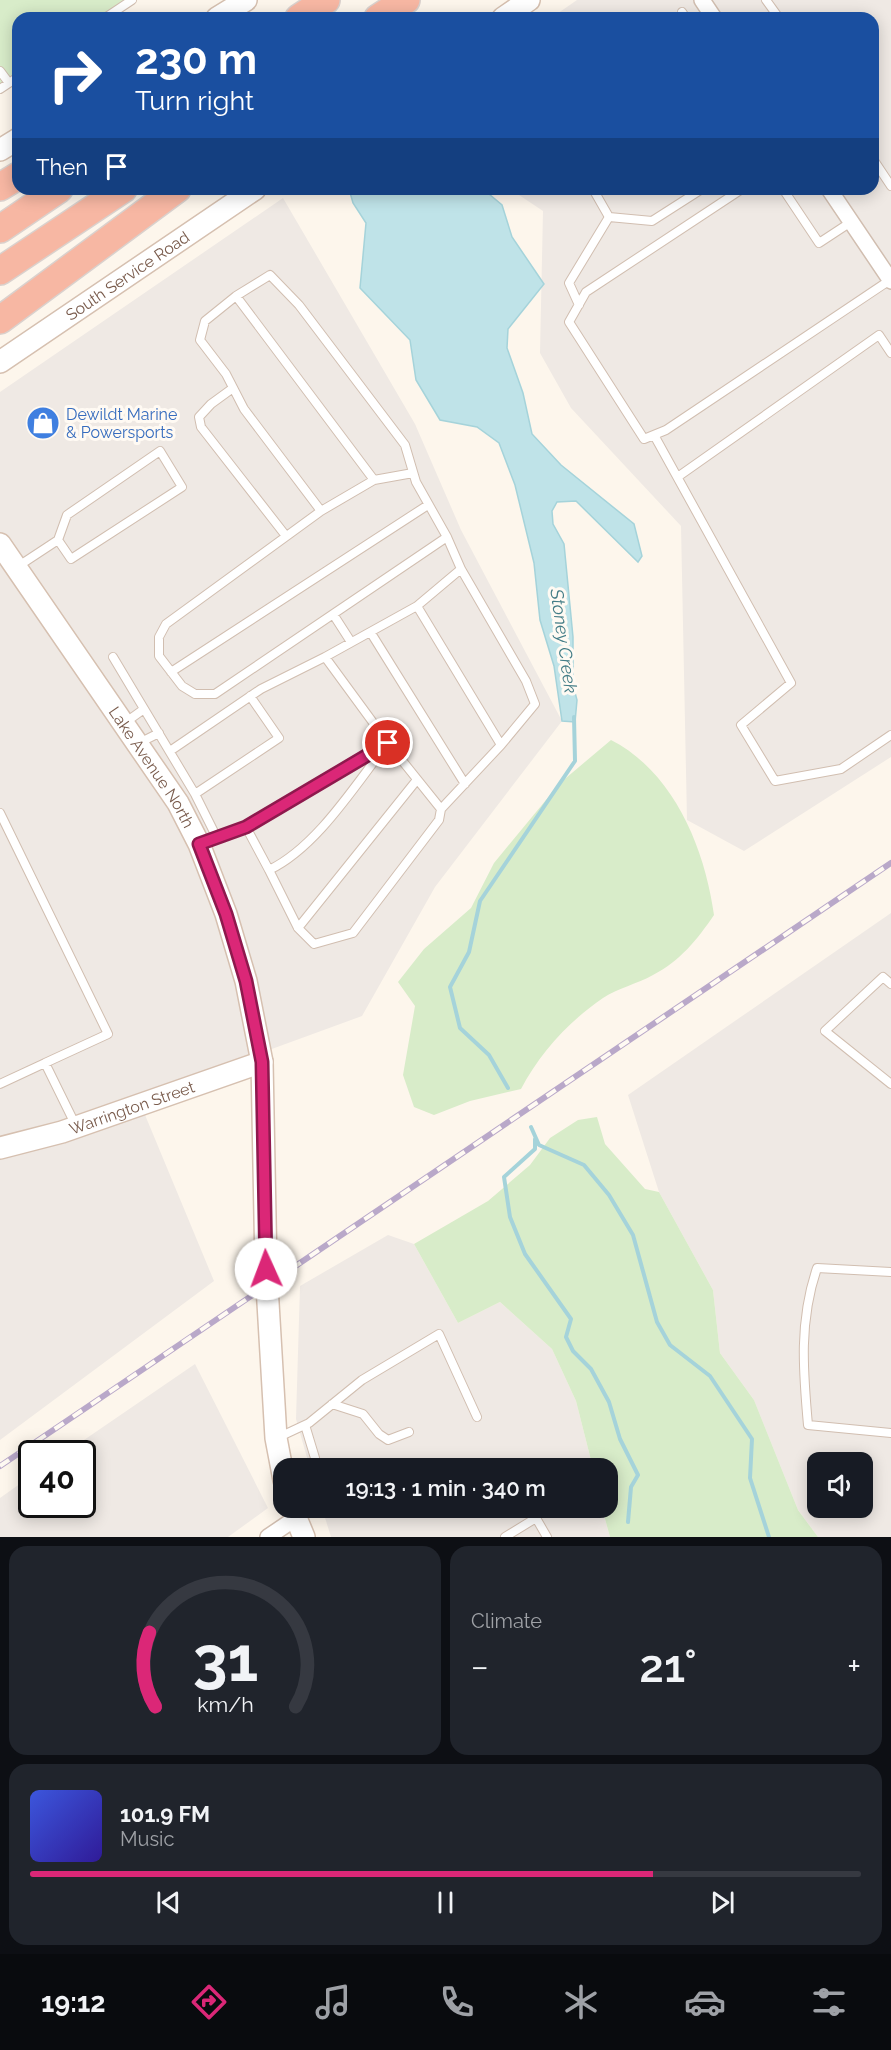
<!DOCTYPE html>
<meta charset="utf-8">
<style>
:root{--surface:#171b24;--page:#20242c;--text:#f1f3f6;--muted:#9ea1a6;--line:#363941;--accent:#db2777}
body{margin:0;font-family:Raleway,sans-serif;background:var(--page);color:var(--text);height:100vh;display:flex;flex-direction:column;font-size:22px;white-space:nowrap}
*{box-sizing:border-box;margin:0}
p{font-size:20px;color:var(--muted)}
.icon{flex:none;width:33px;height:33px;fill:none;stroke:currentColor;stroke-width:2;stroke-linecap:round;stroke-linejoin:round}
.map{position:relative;height:1537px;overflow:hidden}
.drawer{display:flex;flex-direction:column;gap:9px;padding:9px;background:#0d0f14;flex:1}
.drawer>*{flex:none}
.hud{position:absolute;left:12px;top:12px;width:867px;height:183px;border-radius:18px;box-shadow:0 3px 15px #0003;background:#1a4fa0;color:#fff;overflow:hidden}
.buttons{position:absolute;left:807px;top:1452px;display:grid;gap:12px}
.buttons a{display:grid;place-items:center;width:66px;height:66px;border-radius:12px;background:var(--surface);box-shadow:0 3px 15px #0003;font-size:30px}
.speed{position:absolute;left:18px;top:1440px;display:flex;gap:12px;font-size:30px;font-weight:700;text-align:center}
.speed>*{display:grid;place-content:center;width:78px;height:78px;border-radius:50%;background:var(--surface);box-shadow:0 3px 15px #0003;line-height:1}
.speed .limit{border:3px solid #111;border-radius:9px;background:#fff;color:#111}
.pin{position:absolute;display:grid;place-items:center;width:51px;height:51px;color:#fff;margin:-26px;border:3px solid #fff;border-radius:50%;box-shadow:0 2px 6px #0007}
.me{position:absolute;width:66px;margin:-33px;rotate:358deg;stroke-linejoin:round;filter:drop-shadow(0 0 4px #0008)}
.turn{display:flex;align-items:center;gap:21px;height:126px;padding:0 24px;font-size:27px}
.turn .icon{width:78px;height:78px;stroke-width:2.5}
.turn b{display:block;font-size:42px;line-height:51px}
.then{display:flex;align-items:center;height:57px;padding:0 24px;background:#0003;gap:12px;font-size:22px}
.big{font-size:45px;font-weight:600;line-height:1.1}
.drawer .tile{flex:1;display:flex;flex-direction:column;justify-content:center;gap:9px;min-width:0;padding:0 21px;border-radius:18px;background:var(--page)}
.drawer .dial{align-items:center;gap:0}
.dial svg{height:156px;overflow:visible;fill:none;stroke:var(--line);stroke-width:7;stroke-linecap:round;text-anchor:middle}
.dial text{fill:var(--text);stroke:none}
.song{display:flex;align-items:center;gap:18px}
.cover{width:72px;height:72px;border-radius:9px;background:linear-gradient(135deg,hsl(230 70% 55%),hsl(250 70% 35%))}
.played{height:6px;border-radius:3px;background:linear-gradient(90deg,var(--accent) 75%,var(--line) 75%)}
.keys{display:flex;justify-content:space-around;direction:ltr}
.heat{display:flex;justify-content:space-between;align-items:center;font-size:33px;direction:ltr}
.drawer .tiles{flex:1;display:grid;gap:9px;grid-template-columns:1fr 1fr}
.tile:last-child{grid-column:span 2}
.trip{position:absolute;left:273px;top:1458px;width:345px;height:60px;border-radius:18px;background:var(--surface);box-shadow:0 3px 15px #0003;font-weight:600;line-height:60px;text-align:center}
.dock{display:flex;height:96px;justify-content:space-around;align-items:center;background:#090b0e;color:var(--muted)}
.dock .icon{width:42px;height:42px}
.dock .selected{color:var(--accent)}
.dock b{font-size:27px;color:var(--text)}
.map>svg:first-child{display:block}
</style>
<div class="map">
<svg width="891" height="1537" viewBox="0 0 891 1537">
<rect width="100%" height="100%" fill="#fdf6ec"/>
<path fill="#efe9e4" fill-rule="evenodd" d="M577 0H891V757L744 851 687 820 681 526 571 408 540 353 543 211 510 189H873V18H551Z
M283 198 415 424 461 530 562 721 435 887 362 1016 138 1098 214 1281 0 1440V392Z
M891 913V1537H818L798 1510 754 1400 720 1353 713 1290 659 1192 628 1095ZM818 1462H862V1508H818Z
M388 1235 414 1244 458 1323 500 1302 552 1349 576 1401 593 1468H310L296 1419 300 1286Z
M195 1364 268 1508 228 1537H0V1498L31 1476 32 1504H82V1454L65 1453Z
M322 1508H602L610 1537H331Z"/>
<path fill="#d8ecc9" d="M0 0H132L105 18H18V76L0 88Z
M611 740C674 772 705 849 714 915 697 940 680 961 653 975 637 984 618 988 603 998 568 1022 540 1053 521 1089L470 1101 434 1115 414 1107 403 1075 415 1006 398 982 424 949 471 908 494 863 560 783Z
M597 1117 605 1144 645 1189 659 1192 713 1290 720 1353 754 1400 798 1510 818 1537H610L602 1508H608V1468H593L576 1401 552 1349 500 1302 458 1323 414 1244 488 1201 530 1165 550 1138 578 1120Z"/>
<path fill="#bfe3e8" stroke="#a5d3da" stroke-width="1.5" d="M349 189H483L502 205 512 237 544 284 508 329 507 348 523 393 532 434 561 465 634 524 642 556 638 562 576 501 557 502 552 511 553 524 564 544 573 637V685L577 700 575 722 562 721 554 666 540 620 534 563 515 485 499 443 477 427 440 420 416 380 410 340 360 288 366 223 353 203Z"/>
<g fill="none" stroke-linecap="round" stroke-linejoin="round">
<path stroke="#a5d3da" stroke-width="4" d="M508 1088 489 1055 460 1028 450 987 469 952 480 901 575 761 574 717
M531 1127 539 1145 584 1165 609 1195 633 1235 657 1322 670 1345 710 1376 752 1439 750 1478 769 1537
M535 1139V1149L504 1177 510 1217 525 1254 571 1319 566 1337 573 1351 591 1369 609 1402 620 1439 638 1475 631 1487 628 1522"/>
<defs>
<path id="lane" d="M766 0 779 18
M682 12 686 18
M105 18 132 0
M0 71 9 83
M0 89 18 77
M873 159 891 186
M742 189 586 292 569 322 644 439 666 430 890 280
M783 189 819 243 851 222
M609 217 652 221 702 189
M236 296 374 480 321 511
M579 305 569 283 609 217 593 189
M233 388 211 404 199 417 201 427 286 536
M654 435 791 683 741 725 775 781 841 769 891 735
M679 476 879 335 891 353
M374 480 413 473
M17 567 58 540 67 515 160 451 182 487 71 559 58 540
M461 569 526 681 535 704 501 745
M333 614 351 642
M371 633 465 784
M113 657 195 794 216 836
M325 657 417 606
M171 672 428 505
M126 722 144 709
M139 743 159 733
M170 751 261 689 325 657 388 743C355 785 317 847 269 870L246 827 388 743 441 809 439 820 353 933 314 944 298 928 269 870
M195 794 279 738 250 696
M441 809 501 745 417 606 461 569 447 537 416 482 405 445 299 305 270 275 236 296 205 321 200 340 226 374 244 409 321 511 166 624 159 637V656L182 686 195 694H215L447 537
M0 813 108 1034 45 1063
M200 843 246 827
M298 928 416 781
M891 984 883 977 825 1031 891 1084
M0 1084 45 1063 76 1126
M891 1272 817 1268C799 1321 803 1370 808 1425L891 1433
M332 1404 363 1414 379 1434 388 1440 409 1432
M305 1425 315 1458 312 1468
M277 1438 309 1423 362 1380 439 1334 477 1417
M505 1537 536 1518 547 1537"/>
<path id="street" d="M702 0 714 18
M829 189 891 281
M268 1537 296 1518"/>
<g id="secondary">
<path d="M217 18 246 0"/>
<path d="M503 18 529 0"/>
<path d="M0 150 18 139"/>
<path id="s1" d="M0 362 255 189"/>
<path id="s2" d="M0 544 178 803 199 844 226 914 246 981 262 1062 266 1269 276 1438 284 1480"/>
<path id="s3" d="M0 1148 62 1132 262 1062"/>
<path d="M292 1508 304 1537"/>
</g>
<path id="highway" d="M299 18 326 0
M378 18 406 0
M0 187 18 176
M0 229 59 189
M0 271 123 189
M0 320 177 189"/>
</defs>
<use href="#lane" stroke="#d1beb0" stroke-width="10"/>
<use href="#street" stroke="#d1beb0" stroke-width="18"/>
<use href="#secondary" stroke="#d6c0b0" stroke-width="24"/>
<use href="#highway" stroke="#dad1cd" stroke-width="30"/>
<use href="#lane" stroke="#fff" stroke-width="8"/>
<use href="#street" stroke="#fff" stroke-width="15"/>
<use href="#secondary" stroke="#fff" stroke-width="21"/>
<use href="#highway" stroke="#f7b7a3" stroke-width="27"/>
<defs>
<path id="rail" d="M0 1466 891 863"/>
</defs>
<use href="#rail" stroke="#b9a8c9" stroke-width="6"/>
<use href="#rail" stroke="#fffaf3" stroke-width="4" stroke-dasharray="11" stroke-linecap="butt"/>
</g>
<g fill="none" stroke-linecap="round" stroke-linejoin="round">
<defs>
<path id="route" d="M266 1269 262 1062 246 981 226 914 199 844 246 827 388 743"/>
</defs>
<use href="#route" stroke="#8e194d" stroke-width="15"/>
<use href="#route" stroke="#db2777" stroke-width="10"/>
</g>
<defs>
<symbol id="shop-disc" viewBox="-11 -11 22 22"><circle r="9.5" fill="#3f7fe0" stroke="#fffaf3"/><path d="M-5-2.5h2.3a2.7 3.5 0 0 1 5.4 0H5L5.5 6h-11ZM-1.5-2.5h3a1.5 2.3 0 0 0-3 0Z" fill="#fff"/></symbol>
</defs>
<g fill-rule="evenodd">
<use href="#shop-disc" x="24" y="404" width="38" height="38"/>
</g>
<g text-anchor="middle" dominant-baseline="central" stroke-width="6" stroke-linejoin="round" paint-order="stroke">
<g font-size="16" fill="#7a5c4d" stroke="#fffaf3">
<text stroke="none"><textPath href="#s1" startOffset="154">South Service Road</textPath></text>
<text stroke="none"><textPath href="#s2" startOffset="270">Lake Avenue North</textPath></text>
<text stroke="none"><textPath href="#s3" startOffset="138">Warrington Street</textPath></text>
</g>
<g font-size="16" fill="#366cbe" stroke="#fffaf3" text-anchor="start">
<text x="66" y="414">Dewildt Marine<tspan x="66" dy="18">&amp; Powersports</tspan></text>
</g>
<g font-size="18" font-style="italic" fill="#437c86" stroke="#fffaf3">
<text transform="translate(564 641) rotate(82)">Stoney Creek</text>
</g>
</g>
</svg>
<div class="buttons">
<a><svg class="icon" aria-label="sound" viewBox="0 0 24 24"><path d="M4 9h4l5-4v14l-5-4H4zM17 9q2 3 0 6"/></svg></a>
</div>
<div class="speed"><div class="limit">40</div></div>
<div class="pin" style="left:388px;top:743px;background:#d93025"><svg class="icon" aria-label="arrive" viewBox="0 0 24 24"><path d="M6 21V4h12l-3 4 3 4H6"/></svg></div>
<svg class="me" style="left:266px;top:1269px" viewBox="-20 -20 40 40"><circle r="19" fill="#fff"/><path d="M0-13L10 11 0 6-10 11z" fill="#db2777"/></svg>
<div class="trip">19:13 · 1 min · 340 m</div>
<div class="hud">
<div class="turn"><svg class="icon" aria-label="right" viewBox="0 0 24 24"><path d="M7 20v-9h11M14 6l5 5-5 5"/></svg><div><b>230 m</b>Turn right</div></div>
<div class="then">Then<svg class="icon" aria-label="arrive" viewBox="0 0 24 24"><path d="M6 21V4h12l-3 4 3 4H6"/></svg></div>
</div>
</div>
<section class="drawer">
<div class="tiles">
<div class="tile dial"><svg viewBox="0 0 100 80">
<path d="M14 69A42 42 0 1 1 86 69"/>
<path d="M14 69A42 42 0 0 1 11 31" stroke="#db2777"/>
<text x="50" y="56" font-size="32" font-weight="700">31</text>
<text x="50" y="72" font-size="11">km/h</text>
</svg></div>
<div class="tile"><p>Climate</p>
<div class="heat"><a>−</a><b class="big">21°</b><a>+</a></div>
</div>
<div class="tile">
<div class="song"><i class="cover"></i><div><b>101.9 FM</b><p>Music</p></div></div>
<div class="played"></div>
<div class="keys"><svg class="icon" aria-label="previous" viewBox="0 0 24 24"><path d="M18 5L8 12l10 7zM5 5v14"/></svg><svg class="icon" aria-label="pause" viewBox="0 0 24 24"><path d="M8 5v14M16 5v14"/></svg><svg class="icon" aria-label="next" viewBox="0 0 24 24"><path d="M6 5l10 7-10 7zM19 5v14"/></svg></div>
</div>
</div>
</section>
<nav class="dock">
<b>19:12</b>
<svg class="icon selected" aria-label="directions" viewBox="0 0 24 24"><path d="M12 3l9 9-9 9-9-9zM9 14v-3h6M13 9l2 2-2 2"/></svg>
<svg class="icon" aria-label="music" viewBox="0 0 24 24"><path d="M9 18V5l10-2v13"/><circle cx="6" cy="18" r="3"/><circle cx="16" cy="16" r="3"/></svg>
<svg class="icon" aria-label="phone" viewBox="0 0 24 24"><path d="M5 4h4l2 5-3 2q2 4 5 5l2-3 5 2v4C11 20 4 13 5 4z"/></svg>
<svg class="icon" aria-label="climate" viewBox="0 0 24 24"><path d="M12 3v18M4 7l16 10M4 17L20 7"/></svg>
<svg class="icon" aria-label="car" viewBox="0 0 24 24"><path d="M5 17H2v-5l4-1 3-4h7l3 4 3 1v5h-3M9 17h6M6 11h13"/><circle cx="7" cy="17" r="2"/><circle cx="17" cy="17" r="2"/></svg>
<svg class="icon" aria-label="filters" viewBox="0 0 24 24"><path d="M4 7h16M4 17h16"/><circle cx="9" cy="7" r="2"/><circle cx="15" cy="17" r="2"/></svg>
</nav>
